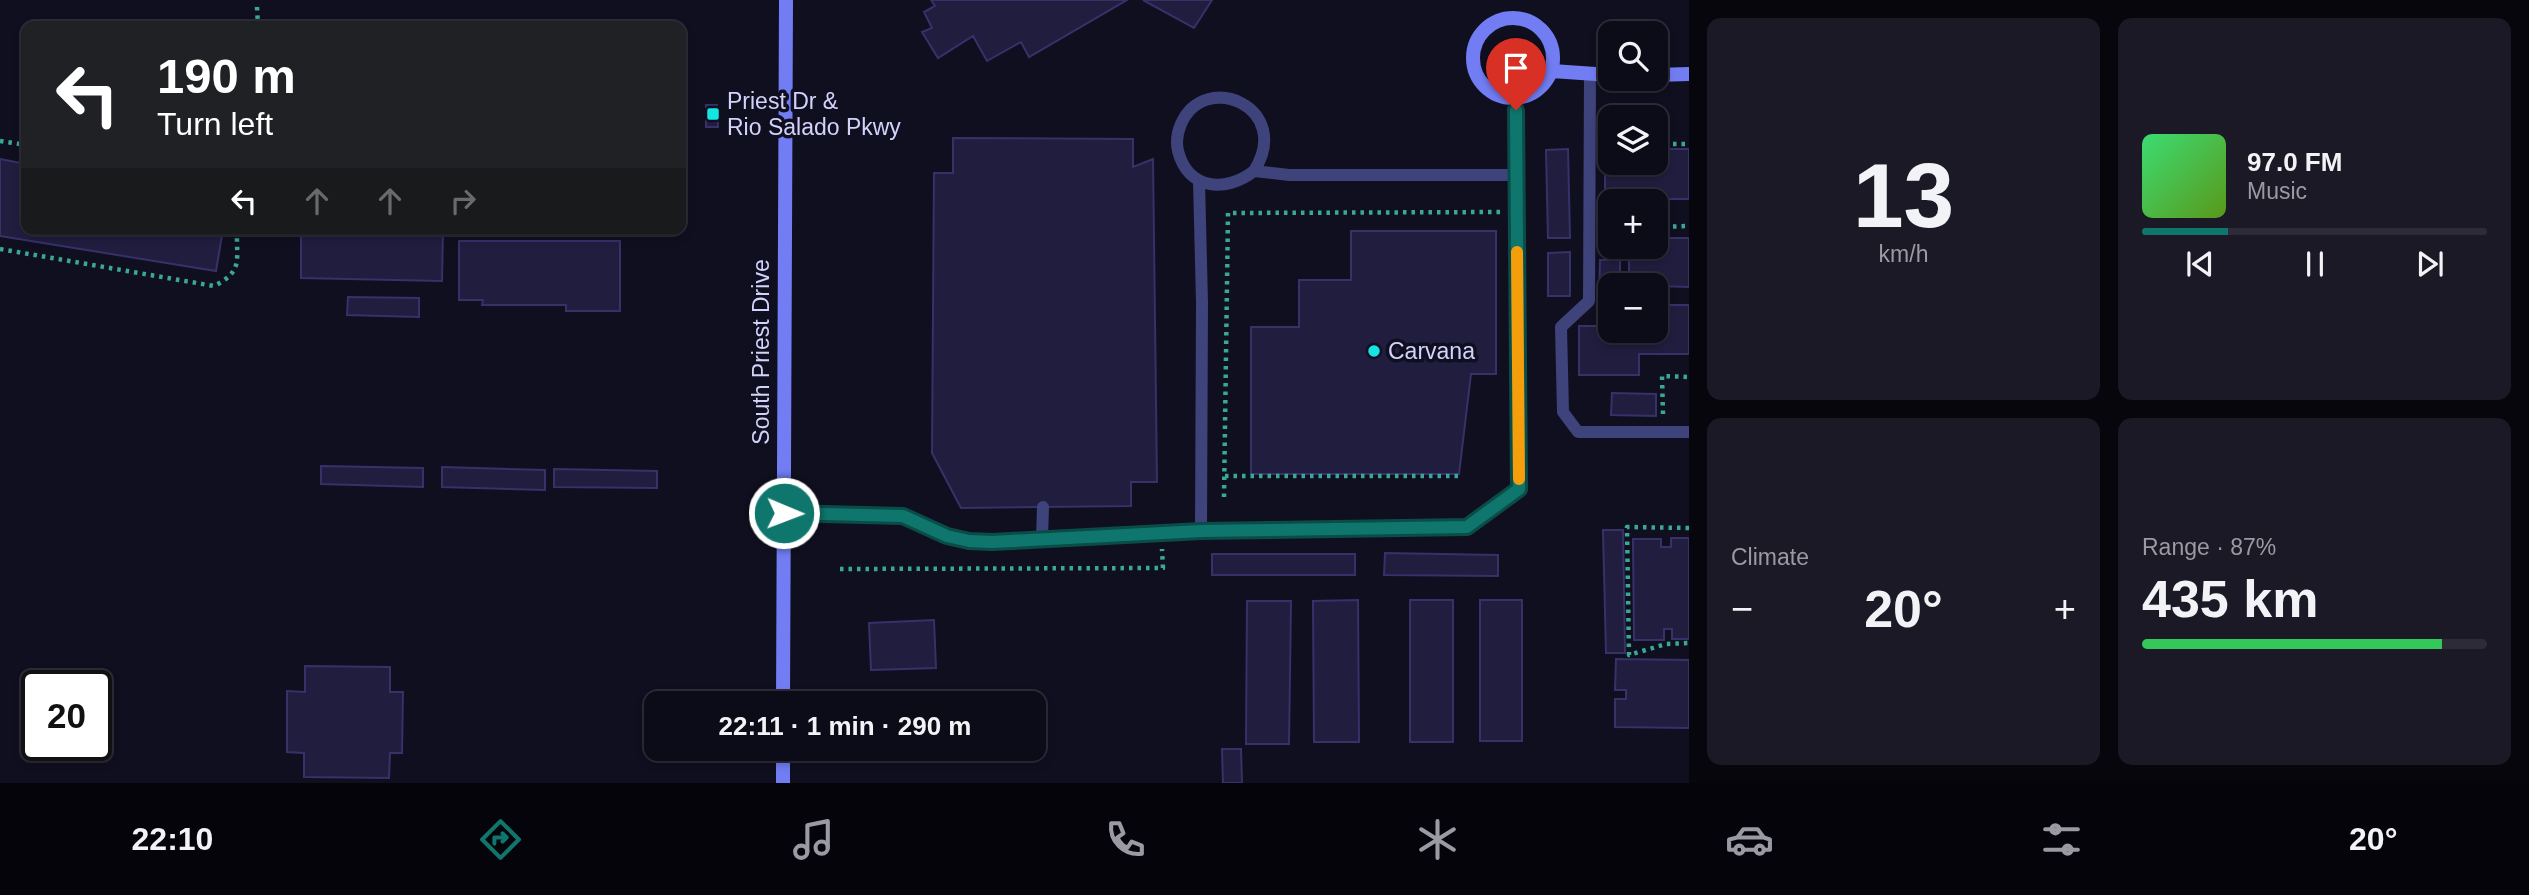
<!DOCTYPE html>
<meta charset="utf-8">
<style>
:root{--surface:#0c0b18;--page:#1a1925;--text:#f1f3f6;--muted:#9a9ba2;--line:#2c2b37;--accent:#0f766e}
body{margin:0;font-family:Arial,sans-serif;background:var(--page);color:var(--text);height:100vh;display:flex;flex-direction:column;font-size:26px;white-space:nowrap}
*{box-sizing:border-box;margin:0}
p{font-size:23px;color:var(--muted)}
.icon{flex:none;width:38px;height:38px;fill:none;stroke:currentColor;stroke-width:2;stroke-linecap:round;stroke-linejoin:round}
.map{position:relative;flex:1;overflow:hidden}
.side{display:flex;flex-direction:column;gap:18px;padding:18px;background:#07060d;width:840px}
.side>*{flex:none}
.top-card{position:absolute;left:21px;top:21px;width:665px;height:214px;border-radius:14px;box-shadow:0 4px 10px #0003,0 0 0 2px var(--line);background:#202124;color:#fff;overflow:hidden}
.tools{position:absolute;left:1598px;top:21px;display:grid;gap:14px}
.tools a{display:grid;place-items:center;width:70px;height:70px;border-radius:14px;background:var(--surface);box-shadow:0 4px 10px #0003,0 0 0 2px var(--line);font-size:35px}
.speed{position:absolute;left:21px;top:670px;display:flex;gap:14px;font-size:35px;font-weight:700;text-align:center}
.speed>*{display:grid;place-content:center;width:91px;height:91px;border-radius:50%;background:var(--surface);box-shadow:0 4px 10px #0003,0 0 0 2px var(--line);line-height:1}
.speed .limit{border:4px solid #111;border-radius:10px;background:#fff;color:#111}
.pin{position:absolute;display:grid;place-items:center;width:60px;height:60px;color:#fff;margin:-72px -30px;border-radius:50% 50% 50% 0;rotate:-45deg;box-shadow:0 0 7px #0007}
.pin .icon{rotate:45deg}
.me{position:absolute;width:77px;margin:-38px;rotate:91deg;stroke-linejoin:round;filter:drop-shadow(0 0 5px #0008)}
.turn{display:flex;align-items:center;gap:24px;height:147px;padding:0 21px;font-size:32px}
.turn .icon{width:91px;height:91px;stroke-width:2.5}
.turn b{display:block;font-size:49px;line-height:60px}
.lanes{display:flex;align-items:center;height:66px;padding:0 21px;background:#0003;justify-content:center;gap:35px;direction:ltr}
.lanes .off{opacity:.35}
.big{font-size:52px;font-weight:700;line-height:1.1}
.side .widget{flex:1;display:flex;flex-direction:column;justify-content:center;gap:10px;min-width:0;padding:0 24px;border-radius:14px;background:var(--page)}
.side .dial{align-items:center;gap:0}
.dial b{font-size:91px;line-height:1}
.song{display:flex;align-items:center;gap:21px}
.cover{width:84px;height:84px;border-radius:10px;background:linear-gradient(135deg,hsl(140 70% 55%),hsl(90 70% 35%))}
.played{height:7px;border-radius:4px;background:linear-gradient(90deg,var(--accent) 25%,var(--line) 25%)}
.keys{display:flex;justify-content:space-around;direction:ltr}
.heat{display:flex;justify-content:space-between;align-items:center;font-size:38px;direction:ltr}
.charge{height:10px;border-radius:5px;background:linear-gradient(90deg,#34c759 87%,var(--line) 0)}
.side .tiles{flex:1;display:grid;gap:18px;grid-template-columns:repeat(2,1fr)}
.trip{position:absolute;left:644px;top:691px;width:402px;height:70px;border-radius:14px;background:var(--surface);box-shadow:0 4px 10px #0003,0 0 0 2px var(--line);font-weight:700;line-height:70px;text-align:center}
.menu{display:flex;height:112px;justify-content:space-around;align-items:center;background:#05040a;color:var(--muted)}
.menu .icon{width:49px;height:49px}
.menu .on{color:var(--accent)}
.menu b{font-size:32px;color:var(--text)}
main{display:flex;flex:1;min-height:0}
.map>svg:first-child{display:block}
</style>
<main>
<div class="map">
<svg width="1689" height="783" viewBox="0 0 1689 783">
<rect width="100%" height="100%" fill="#100f20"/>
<path fill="#201d3f" stroke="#363169" stroke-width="2" d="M931 0H1127L1029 57 1021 42 987 61 973 36 938 58 922 32 932 28 924 12 935 6Z
M1143 0H1212L1194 28Z
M706 105H717L718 127H706Z
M953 138 1133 139V167L1153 159 1157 482H1131V506L961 508 932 453 934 173H953Z
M1568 149 1570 238H1548L1546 150Z
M1658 149H1689V199H1668V219L1656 220V201H1610V220H1605V170L1659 169Z
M0 159 26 164V229H223L216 271 0 236Z
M301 229H443L442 281 301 278Z
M1351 231H1496V374H1471L1459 474H1251V327H1299V280H1351Z
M1656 238H1689V287L1629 285V247H1656Z
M459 241H620V311H566V305H482L483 300H459Z
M1570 252V296H1548V253Z
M1600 260H1620V285H1610V303H1599Z
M348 297 419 298V317L347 315Z
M1656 305H1689V354H1639V375H1579V326H1610V331H1656Z
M1612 393 1656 394V416L1611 415Z
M321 466 423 468V487L321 484Z
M442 467 545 470V490L442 487Z
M554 469 657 471V488L554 487Z
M1603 530H1623L1625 653H1606Z
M1671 538H1689V639H1672V629H1664V640H1634L1633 539H1661V547H1671Z
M1385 553 1498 555V576L1384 575Z
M1212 554H1355V575H1212Z
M1358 600 1359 742H1314L1313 601Z
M1410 600H1453V742H1410Z
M1480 600H1522V741H1480Z
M1247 601H1291L1289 744H1246Z
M934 620 936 668 871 670 869 623Z
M1616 659 1689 660V728L1615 727V699H1626V690H1615Z
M305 666 390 667V692H403L402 753H390L389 778 304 777V753L287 752V691L305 692Z
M1222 749H1241L1242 783H1223Z"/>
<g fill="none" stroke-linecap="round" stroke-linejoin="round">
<path stroke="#39a995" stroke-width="4.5" stroke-dasharray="3.5 5" stroke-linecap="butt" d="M257 7 258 26
M0 141 26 145
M1656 144H1689
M1656 227 1689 226
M0 249 214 286C244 271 236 260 237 229
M1663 414 1662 376 1689 377
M1225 476H1460
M1224 497 1228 213 1500 212
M1689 528 1627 527 1629 655 1666 644 1689 643
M840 569 1163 568 1162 549"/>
<path stroke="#3e437b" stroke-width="12" d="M1590 75 1589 301 1561 327 1563 412 1578 432H1689
M1254 171C1294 108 1205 69 1181 124 1177 133 1176 142 1178 151 1188 190 1226 193 1254 171L1289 175H1517
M1199 181 1202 303 1201 531
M784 513 903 516 947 536 969 541 992 542 1201 531 1467 527 1519 489 1516 98
M1042 539 1043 507"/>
<path stroke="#727df3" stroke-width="14" d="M1473 58a40 40 0 1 1 80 0a40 40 0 1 1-80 0Z
M1552 71 1610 75
M1656 75 1689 74
M783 704 786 0
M783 783V749"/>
</g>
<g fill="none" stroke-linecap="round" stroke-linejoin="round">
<defs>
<path id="route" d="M784 513 903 516 947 536 969 541 992 542 1201 531 1467 527 1519 489 1516 110"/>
</defs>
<use href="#route" stroke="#0a4d48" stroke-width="18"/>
<use href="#route" stroke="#0f766e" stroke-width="12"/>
<path stroke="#f59e0b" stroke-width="12" d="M1517 252 1519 479"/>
</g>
<g fill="#14e5e3" stroke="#100f20" stroke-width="2.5">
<rect x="706" y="107" width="14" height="14" rx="3.5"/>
<circle cx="1374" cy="351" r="7"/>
</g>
<g text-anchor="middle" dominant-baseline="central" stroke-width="7" stroke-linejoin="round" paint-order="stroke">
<g font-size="23" fill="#d2d2fb" stroke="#100f20" text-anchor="start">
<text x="727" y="101">Priest Dr &amp;<tspan x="727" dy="26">Rio Salado Pkwy</tspan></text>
<text x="1388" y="351">Carvana</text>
</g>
<g font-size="23" fill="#d2d2fb" stroke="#100f20">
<text transform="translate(761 352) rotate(-90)">South Priest Drive</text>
</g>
</g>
</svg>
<div class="tools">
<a><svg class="icon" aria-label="search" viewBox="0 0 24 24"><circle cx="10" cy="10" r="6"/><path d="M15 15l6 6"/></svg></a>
<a><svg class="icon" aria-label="layers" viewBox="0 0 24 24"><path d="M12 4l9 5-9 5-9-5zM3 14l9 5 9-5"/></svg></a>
<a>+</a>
<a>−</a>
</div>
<div class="speed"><div class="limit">20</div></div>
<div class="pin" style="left:1516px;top:110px;background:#d93025"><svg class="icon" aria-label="arrive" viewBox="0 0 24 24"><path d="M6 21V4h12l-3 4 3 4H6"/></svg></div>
<svg class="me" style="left:784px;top:513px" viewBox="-20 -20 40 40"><circle r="17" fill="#0f766e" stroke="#fff" stroke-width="3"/><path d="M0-11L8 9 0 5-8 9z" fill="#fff"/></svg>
<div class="trip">22:11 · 1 min · 290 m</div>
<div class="top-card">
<div class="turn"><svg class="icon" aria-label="left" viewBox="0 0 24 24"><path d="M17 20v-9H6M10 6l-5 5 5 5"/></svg><div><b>190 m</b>Turn left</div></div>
<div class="lanes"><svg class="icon" aria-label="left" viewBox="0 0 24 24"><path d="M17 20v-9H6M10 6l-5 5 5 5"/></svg><svg class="icon off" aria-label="ahead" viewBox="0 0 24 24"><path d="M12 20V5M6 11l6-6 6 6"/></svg><svg class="icon off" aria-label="ahead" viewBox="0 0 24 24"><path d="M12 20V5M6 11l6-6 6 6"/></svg><svg class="icon off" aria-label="right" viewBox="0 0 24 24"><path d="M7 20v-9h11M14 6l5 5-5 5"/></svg></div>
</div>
</div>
<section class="side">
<div class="tiles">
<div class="widget dial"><b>13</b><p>km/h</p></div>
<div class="widget">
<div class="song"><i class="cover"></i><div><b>97.0 FM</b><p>Music</p></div></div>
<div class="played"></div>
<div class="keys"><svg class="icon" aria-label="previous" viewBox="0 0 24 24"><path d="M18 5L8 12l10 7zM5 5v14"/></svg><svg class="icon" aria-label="pause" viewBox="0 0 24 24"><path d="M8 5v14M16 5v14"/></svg><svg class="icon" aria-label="next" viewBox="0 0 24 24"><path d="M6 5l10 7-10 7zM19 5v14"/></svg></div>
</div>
<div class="widget"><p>Climate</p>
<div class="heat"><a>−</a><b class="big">20°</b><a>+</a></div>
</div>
<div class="widget"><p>Range · 87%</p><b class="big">435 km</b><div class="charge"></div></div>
</div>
</section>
</main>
<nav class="menu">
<b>22:10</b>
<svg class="icon on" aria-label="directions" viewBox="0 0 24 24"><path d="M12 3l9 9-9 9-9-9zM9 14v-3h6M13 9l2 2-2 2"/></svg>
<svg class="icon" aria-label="music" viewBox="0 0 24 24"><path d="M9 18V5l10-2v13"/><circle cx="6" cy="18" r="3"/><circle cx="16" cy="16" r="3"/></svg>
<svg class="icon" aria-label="phone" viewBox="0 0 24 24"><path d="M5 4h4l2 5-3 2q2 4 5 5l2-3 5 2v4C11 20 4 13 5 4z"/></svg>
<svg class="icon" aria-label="climate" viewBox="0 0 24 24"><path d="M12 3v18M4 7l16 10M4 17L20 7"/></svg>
<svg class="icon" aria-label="car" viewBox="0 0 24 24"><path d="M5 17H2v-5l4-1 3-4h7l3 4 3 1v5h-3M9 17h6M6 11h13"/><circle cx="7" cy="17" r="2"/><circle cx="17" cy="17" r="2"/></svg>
<svg class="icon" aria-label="filters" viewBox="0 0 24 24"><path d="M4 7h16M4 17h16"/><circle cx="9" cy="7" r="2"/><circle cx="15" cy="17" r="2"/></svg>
<b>20°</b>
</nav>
